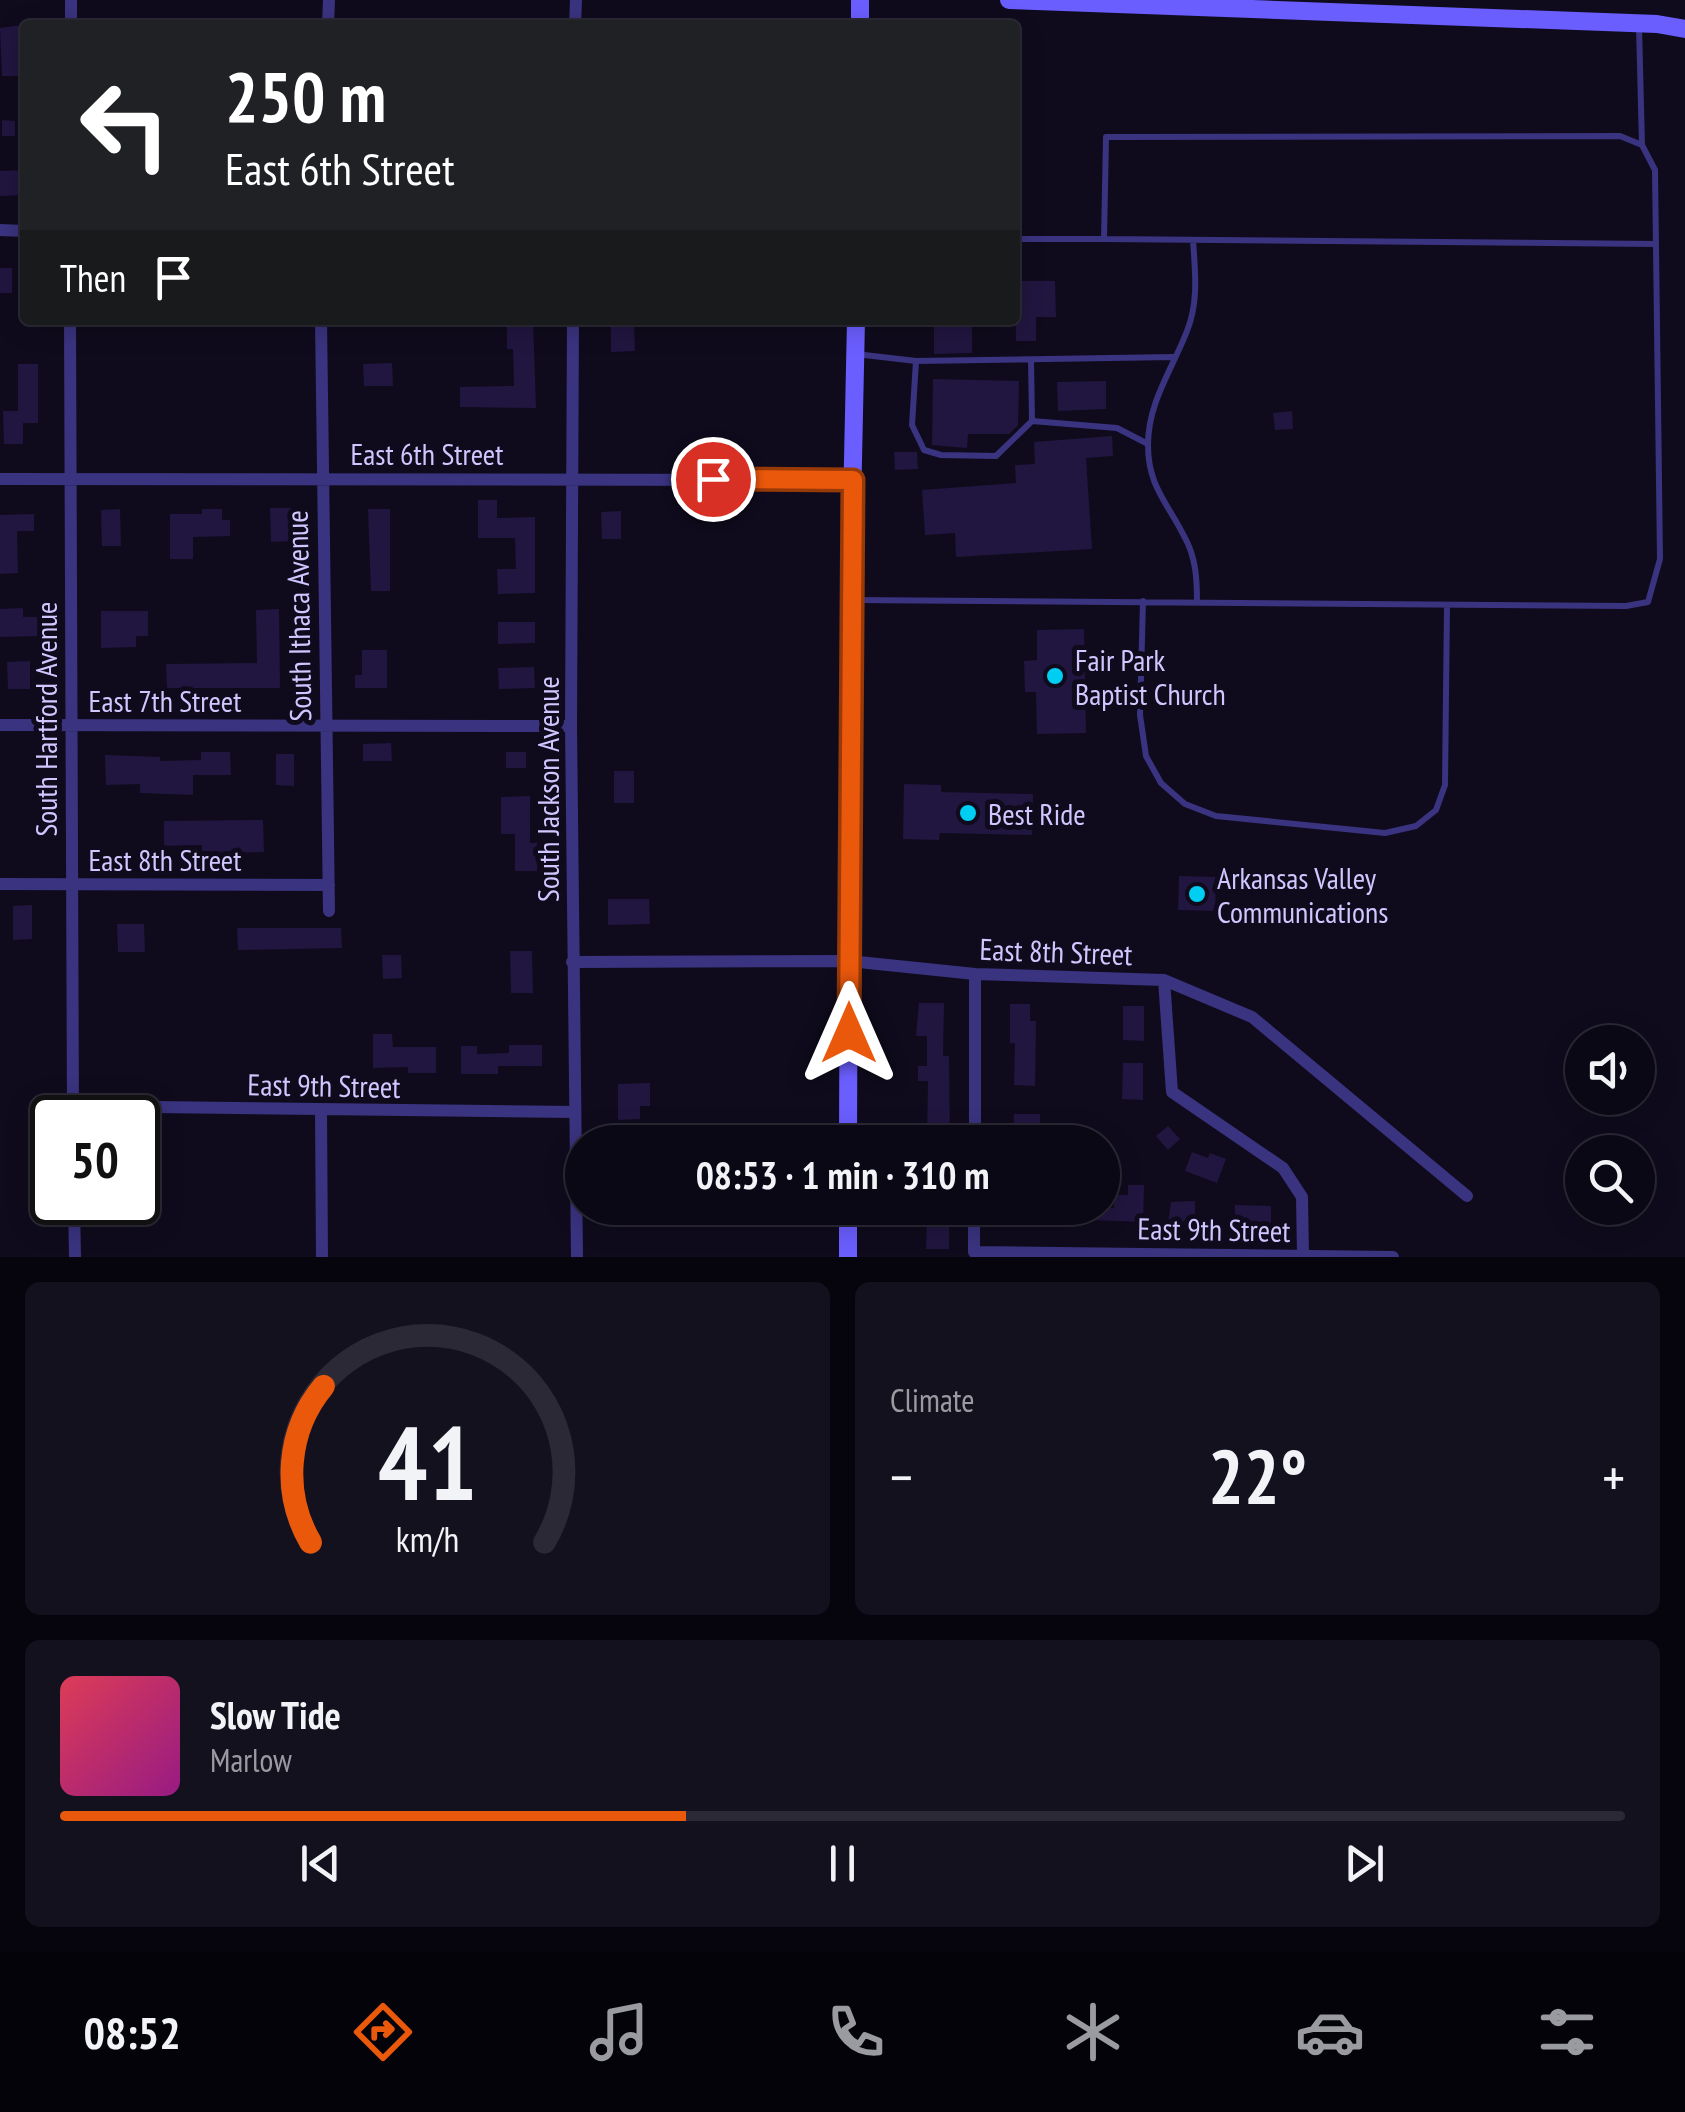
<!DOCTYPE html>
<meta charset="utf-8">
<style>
:root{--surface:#0b0816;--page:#14111f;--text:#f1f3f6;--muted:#9a9aa1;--line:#2b2935;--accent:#ea580c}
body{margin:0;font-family:"PT Sans Narrow",sans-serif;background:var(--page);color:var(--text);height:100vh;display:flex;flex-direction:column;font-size:38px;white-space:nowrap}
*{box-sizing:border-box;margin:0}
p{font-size:32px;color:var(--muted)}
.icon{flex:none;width:55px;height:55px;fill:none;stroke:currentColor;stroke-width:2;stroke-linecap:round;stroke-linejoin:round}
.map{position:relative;height:1257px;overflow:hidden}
.side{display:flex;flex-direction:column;gap:25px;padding:25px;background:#06040c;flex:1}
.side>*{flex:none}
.banner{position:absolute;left:20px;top:20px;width:1000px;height:305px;border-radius:10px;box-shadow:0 5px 25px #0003,0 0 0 2px var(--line);background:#202124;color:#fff;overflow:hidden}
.buttons{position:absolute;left:1565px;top:1025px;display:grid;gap:20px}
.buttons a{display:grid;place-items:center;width:90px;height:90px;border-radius:50%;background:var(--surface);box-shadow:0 5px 25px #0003,0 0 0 2px var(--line);font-size:50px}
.speed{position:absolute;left:30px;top:1095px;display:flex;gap:20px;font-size:50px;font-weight:700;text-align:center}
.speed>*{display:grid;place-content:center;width:130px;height:130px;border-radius:50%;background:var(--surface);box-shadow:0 5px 25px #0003,0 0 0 2px var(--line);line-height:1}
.speed .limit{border:5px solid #111;border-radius:15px;background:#fff;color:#111}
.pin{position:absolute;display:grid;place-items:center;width:85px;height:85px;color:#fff;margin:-42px;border:5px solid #fff;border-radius:50%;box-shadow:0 2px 10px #0007}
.me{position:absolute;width:110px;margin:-55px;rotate:0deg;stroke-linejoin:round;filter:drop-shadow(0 0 8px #0008)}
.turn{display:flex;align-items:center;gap:35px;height:210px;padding:0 40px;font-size:45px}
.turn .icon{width:130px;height:130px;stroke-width:2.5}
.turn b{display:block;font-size:70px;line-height:85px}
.then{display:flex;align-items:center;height:95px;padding:0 40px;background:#0003;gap:20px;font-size:38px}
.big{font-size:75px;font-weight:800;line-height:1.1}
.side .widget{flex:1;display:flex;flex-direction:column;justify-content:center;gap:15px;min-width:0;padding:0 35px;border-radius:15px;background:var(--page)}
.side .dial{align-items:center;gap:0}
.dial svg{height:260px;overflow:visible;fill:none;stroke:var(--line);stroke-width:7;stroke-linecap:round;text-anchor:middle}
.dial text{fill:var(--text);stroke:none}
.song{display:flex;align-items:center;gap:30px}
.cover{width:120px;height:120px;border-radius:15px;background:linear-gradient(135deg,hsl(350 70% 55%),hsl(310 70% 35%))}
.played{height:10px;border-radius:5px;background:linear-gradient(90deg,var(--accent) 40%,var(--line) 40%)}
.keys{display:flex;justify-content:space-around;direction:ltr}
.heat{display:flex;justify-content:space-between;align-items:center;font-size:55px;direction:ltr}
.side .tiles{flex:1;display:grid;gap:25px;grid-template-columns:1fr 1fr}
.widget:last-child{grid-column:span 2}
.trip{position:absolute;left:565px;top:1125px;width:555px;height:100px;border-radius:50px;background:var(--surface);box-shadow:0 5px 25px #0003,0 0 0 2px var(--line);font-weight:800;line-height:100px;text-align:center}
.menu{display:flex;height:160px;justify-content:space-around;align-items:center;background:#040309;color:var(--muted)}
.menu .icon{width:70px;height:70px}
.menu .current{color:var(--accent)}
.menu b{font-size:45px;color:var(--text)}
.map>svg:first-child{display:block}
</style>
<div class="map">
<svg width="1685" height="1257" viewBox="0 0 1685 1257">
<rect width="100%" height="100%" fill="#0f0b1d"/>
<path fill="#21163f" d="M22 25 25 76H2L0 28Z
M2 120 15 121V136H2Z
M25 170V195L0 196V171Z
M0 268H12V293H0Z
M1015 281H1055L1056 317H1036V341H1016Z
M507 320H533L536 408 460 407V387L514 386 513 349H507Z
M934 320H972V353L934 354Z
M634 325 635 351 611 352V326Z
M392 363 393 386H364L363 364Z
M18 364H38V423H23V444H4L3 411H18Z
M933 379 1019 381 1018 425 1009 434H968L967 448 932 445Z
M1106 381V409L1058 411 1057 382Z
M1292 411 1293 429 1275 430 1273 413Z
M1112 436 1113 456 1086 458 1092 549 956 557 955 533 925 535 922 490 1016 483 1015 465 1035 464 1034 442Z
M894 452H917L918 469 895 470Z
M478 500H497V518L535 517V593L498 594 497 569H516L515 538H478Z
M270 508H291V541L271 542Z
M120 509 121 546H102L101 510Z
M202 509H222V520H230V536L193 537V559H170V514H202Z
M368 509H390V591H371Z
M621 511V539H602L601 512Z
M34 514V531H17L18 573 0 574V515Z
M23 608V617H37L38 636 0 637V609Z
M279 609 280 688H167L166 664 257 663 256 610Z
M101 611H148V636H136V647L101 648Z
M498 622H535V643L498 644Z
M1084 629 1086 733 1037 734 1036 692H1025L1024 661 1037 660V630Z
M362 650H387V688H355V675H362Z
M30 661V689H8L7 662Z
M534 667 535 688 499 689 498 668Z
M391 743 392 761H363V744Z
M201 752H230L231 775H193V795L140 793V784L106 785 105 755 160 757V761L201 760Z
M506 752H526V768H506Z
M276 754H294V786L276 785Z
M614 771H634V803H614Z
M904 784 941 785V792L1033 794 1032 835 940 833 939 840 903 839Z
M530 796V843H537V871H515V834H501V797Z
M263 820 264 852 202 853V845L164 846V821Z
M1179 876 1216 877 1215 911 1178 910Z
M608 899H649L650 924 608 925Z
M32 905V939L13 940V906Z
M117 924H144L145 952H118Z
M237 928H341L342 948 238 950Z
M510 951H532L533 993H511Z
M382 955H401L402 978 383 979Z
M919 1003H944L943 1056H949L950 1142H927L928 1081H918V1066H927V1036H916Z
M1010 1004H1030V1021H1036L1035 1086 1014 1085 1015 1043H1010Z
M1123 1006H1144V1041L1123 1040Z
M373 1034H392L393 1047H436V1073H408V1067L373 1068Z
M509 1045H542V1066H498V1074H461V1046H477V1054L509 1053Z
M1123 1063H1143V1100L1122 1099Z
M650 1083V1106H640V1119L618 1120V1084Z
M1014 1114H1040V1140H1013Z
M1168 1126 1180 1139 1168 1150 1156 1136Z
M1192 1152 1208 1158 1210 1153 1226 1159 1217 1183 1185 1171Z
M1128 1185H1144L1143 1222 1067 1219V1208H1114V1195H1128Z
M1195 1201V1221L1168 1223 1171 1202Z
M1235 1205 1271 1206V1224H1235Z
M927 1217H949V1249H926Z"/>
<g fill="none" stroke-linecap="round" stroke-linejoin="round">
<path stroke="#3a337f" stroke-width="6" d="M1639 26 1642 145
M1104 239 1656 244
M1193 240C1195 271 1199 301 1187 331 1172 370 1148 402 1148 445 1148 486 1167 502 1184 536 1196 557 1197 579 1197 602
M856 354 916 361 1173 357
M1031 360 1032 421 1117 428 1148 444
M916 361 912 425 924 450 941 455 996 456 1032 421
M851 600 1626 606 1648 602 1660 559 1655 170 1642 145 1620 136 1106 137 1104 239H1015
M1143 601 1140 715 1146 756 1161 783 1185 804 1216 816 1385 833 1416 826 1436 810 1445 785 1447 605"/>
<path stroke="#3a337f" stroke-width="12" d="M71 25V0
M328 25 329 0
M575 25 576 0
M0 230 25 231
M70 320 73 1118
M321 320 329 911
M573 320 571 726 577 1257
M0 479 853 480
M0 725 571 726
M0 884 329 885
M572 962 849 961 975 974 1164 980 1252 1017 1467 1196
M1164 980 1172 1092 1283 1168 1302 1197 1303 1255
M73 1106 575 1112
M321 1111 322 1257
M975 1142V974
M74 1202 75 1257
M974 1208V1252L1393 1257"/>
<path stroke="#6b5eff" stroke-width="18" d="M1009 0 1657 24 1685 29
M860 25V0
M848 1142 850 600 856 320
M848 1257V1208"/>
</g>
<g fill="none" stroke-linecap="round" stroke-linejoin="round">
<defs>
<path id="route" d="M713 479 853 480 849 1033"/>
</defs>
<use href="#route" stroke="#983908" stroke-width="25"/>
<use href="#route" stroke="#ea580c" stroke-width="18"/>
</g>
<g fill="#00cdf2" stroke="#0f0b1d" stroke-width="4">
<circle cx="1055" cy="676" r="10"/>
<circle cx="968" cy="813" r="10"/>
<circle cx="1197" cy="894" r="10"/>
</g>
<g text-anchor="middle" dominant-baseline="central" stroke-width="10" stroke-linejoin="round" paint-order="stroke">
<g font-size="30" fill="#d0c7ff" stroke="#0f0b1d">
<text x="427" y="453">East 6th Street</text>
<text transform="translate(298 616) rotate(-91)">South Ithaca Avenue</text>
<text x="165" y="700">East 7th Street</text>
<text transform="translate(45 719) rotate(-90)">South Hartford Avenue</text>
<text transform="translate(547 789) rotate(-90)">South Jackson Avenue</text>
<text x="165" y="859">East 8th Street</text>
<text transform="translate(1056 951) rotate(2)">East 8th Street</text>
<text transform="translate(324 1085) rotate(1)">East 9th Street</text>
<text transform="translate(1214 1229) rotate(1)">East 9th Street</text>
</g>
<g font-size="30" fill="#d0c7ff" stroke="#0f0b1d" text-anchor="start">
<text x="1075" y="659">Fair Park<tspan x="1075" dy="34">Baptist Church</tspan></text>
<text x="988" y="813">Best Ride</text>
<text x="1217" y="877">Arkansas Valley<tspan x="1217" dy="34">Communications</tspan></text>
</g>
</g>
</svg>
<div class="buttons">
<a><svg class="icon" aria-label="sound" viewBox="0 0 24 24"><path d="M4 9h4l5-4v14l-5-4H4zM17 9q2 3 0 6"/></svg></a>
<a><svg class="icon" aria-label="search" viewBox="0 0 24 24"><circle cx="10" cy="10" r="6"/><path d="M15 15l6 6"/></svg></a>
</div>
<div class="speed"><div class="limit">50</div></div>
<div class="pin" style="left:713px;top:479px;background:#d93025"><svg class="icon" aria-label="arrive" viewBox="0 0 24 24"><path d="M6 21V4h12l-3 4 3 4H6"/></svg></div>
<svg class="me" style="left:849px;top:1033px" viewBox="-20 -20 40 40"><path d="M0-17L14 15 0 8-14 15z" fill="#ea580c" stroke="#fff" stroke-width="4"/></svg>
<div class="trip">08:53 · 1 min · 310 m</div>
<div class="banner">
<div class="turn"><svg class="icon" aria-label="left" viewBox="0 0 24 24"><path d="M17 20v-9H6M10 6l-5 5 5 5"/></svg><div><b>250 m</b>East 6th Street</div></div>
<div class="then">Then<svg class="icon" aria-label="arrive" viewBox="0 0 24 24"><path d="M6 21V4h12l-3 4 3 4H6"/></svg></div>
</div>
</div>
<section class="side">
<div class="tiles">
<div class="widget dial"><svg viewBox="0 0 100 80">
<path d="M14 69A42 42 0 1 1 86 69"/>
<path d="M14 69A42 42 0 0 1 18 21" stroke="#ea580c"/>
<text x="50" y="56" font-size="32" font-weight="700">41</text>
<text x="50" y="72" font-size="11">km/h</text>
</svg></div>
<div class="widget"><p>Climate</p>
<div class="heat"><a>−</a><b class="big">22°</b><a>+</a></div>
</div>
<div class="widget">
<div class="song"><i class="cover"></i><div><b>Slow Tide</b><p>Marlow</p></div></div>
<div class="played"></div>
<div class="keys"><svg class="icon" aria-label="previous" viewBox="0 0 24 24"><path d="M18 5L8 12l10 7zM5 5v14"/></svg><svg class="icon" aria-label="pause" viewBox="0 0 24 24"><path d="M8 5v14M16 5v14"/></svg><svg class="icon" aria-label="next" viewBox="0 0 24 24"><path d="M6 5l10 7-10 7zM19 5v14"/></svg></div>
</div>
</div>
</section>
<nav class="menu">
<b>08:52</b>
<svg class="icon current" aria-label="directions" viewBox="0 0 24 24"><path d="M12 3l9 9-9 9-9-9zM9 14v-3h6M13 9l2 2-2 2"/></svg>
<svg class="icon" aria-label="music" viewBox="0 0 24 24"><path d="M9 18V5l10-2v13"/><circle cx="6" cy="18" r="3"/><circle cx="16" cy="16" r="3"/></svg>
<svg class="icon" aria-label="phone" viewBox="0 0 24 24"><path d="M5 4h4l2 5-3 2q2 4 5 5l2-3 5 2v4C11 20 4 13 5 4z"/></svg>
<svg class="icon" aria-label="climate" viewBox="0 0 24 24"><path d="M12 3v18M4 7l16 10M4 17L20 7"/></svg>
<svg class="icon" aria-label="car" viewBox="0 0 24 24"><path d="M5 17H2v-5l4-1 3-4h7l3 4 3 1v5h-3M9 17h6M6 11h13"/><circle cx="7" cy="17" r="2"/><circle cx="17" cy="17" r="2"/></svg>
<svg class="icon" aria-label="filters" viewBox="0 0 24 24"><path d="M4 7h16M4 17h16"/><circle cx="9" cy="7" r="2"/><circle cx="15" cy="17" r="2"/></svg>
</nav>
